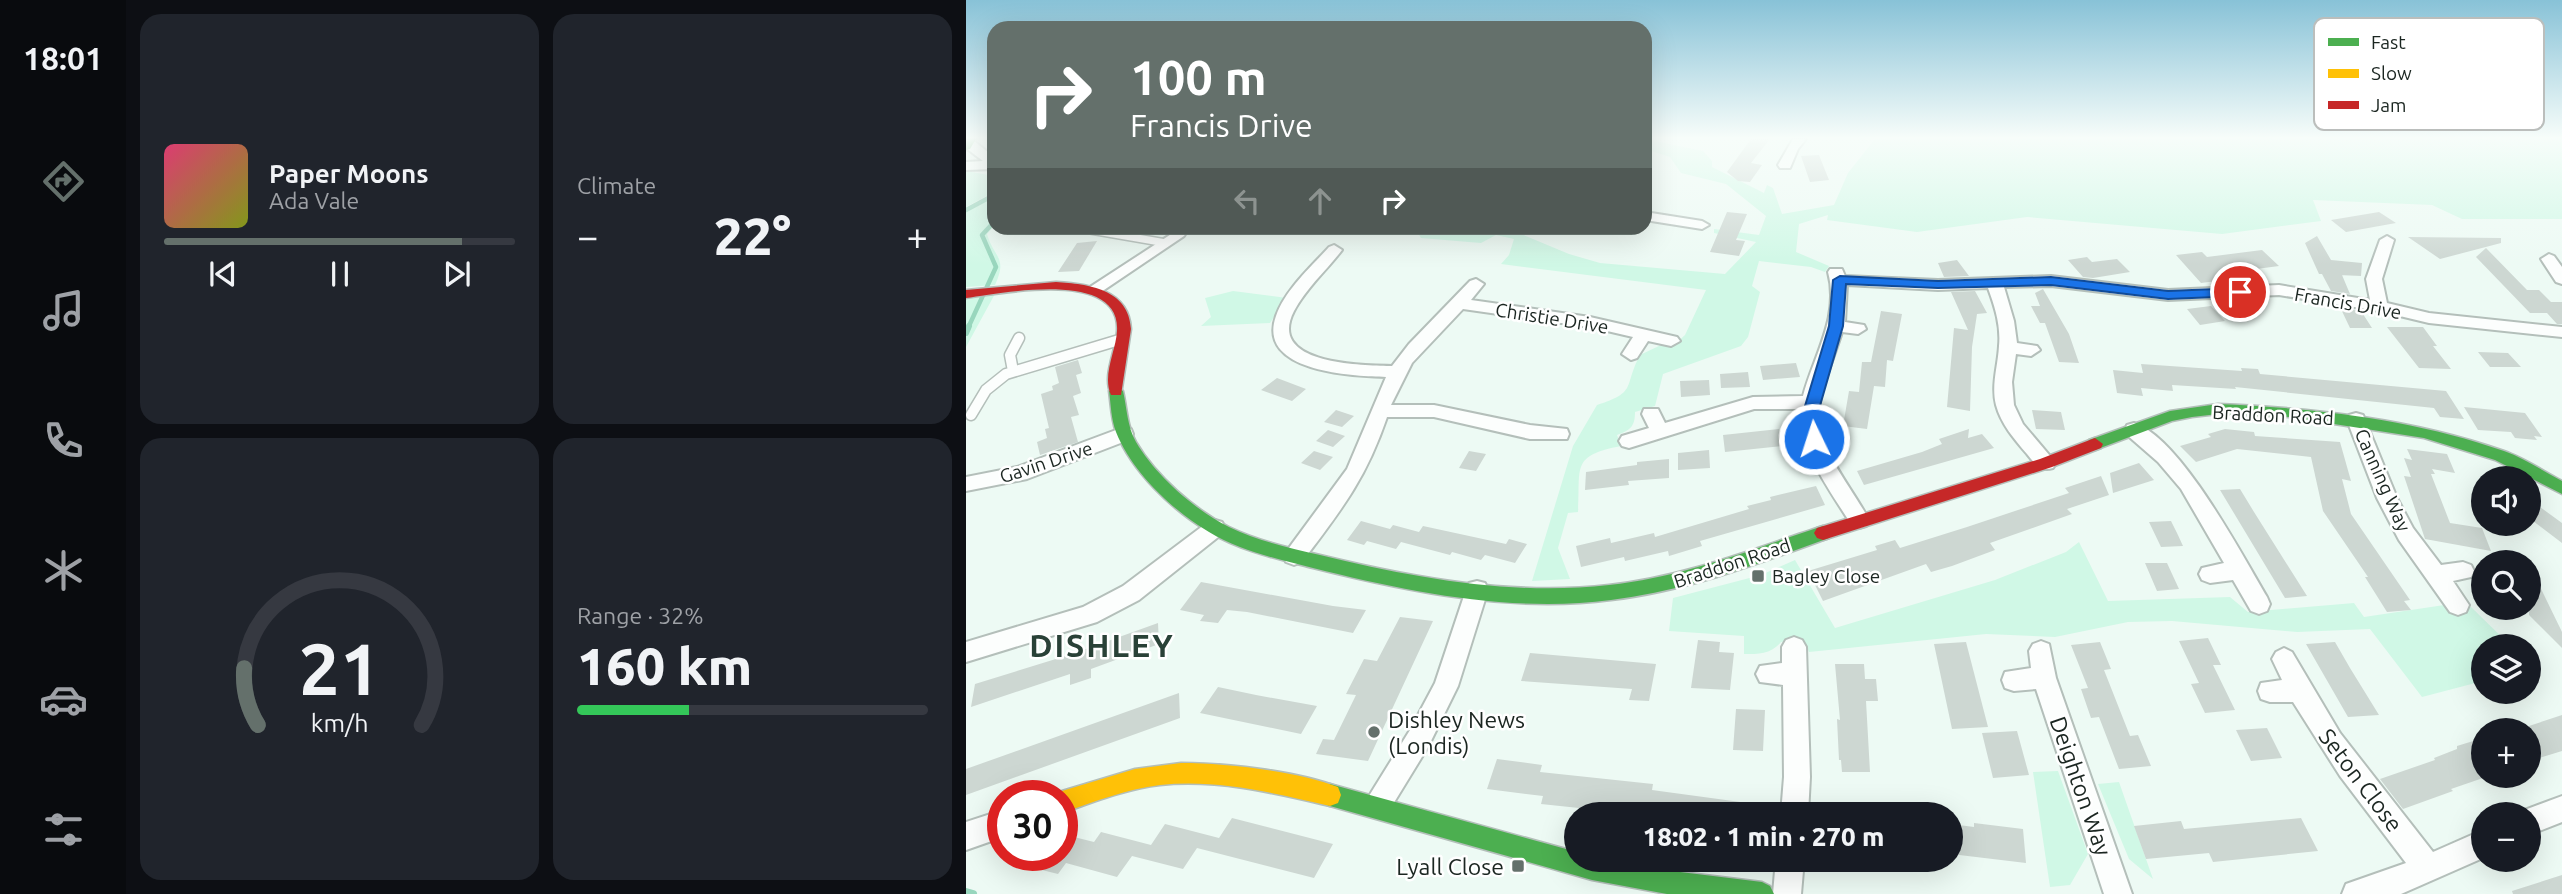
<!DOCTYPE html>
<meta charset="utf-8">
<style>
:root{--surface:#171b24;--page:#20242c;--text:#f1f3f6;--muted:#9ea1a6;--line:#363941;--accent:#64706b}
body{margin:0;font-family:Ubuntu,sans-serif;background:var(--page);color:var(--text);height:100vh;display:flex;flex-direction:column;font-size:26px;white-space:nowrap}
*{box-sizing:border-box;margin:0}
p{font-size:23px;color:var(--muted)}
.icon{flex:none;width:38px;height:38px;fill:none;stroke:currentColor;stroke-width:2;stroke-linecap:round;stroke-linejoin:round}
.map{position:relative;flex:1;overflow:hidden}
.details{display:flex;flex-direction:column;gap:14px;padding:14px;background:#0d0f14;width:840px}
.details>*{flex:none}
.banner{position:absolute;left:21px;top:21px;width:665px;height:214px;border-radius:21px;box-shadow:0 7px 28px #0002;background:#64706b;color:#fff;overflow:hidden}
.buttons{position:absolute;left:1505px;top:466px;display:grid;gap:14px}
.buttons a{display:grid;place-items:center;width:70px;height:70px;border-radius:50%;background:var(--surface);box-shadow:0 7px 28px #0002;font-size:35px}
.speed{position:absolute;left:21px;top:780px;display:flex;gap:14px;font-size:35px;font-weight:700;text-align:center}
.speed>*{display:grid;place-content:center;width:91px;height:91px;border-radius:50%;background:var(--surface);box-shadow:0 7px 28px #0002;line-height:1}
.speed .limit{border:10px solid #d22;background:#fff;color:#111}
.pin{position:absolute;display:grid;place-items:center;width:60px;height:60px;color:#fff;margin:-30px;border:4px solid #fff;border-radius:50%;box-shadow:0 2px 7px #0007}
.me{position:absolute;width:77px;margin:-38px;rotate:356deg;stroke-linejoin:round;filter:drop-shadow(0 0 5px #0008)}
.turn{display:flex;align-items:center;gap:24px;height:147px;padding:0 28px;font-size:32px}
.turn .icon{width:91px;height:91px;stroke-width:2.5}
.turn b{display:block;font-size:49px;line-height:60px}
.lanes{display:flex;align-items:center;height:66px;padding:0 28px;background:#0003;justify-content:center;gap:35px;direction:ltr}
.lanes .off{opacity:.35}
.big{font-size:52px;font-weight:800;line-height:1.1}
.details .widget{flex:1;display:flex;flex-direction:column;justify-content:center;gap:10px;min-width:0;padding:0 24px;border-radius:21px;background:var(--page)}
.details .dial{align-items:center;gap:0}
.dial svg{height:182px;overflow:visible;fill:none;stroke:var(--line);stroke-width:7;stroke-linecap:round;text-anchor:middle}
.dial text{fill:var(--text);stroke:none}
.song{display:flex;align-items:center;gap:21px}
.cover{width:84px;height:84px;border-radius:10px;background:linear-gradient(135deg,hsl(340 70% 55%),hsl(70 70% 35%))}
.played{height:7px;border-radius:4px;background:linear-gradient(90deg,var(--accent) 85%,var(--line) 85%)}
.keys{display:flex;justify-content:space-around;direction:ltr}
.heat{display:flex;justify-content:space-between;align-items:center;font-size:38px;direction:ltr}
.charge{height:10px;border-radius:5px;background:linear-gradient(90deg,#34c759 32%,var(--line) 0)}
.details .tiles{flex:1;display:grid;gap:14px;grid-template-columns:repeat(2,1fr)}
.trip{position:absolute;left:598px;top:802px;width:399px;height:70px;border-radius:35px;background:var(--surface);box-shadow:0 7px 28px #0002;font-weight:800;line-height:70px;text-align:center}
main{display:flex;flex:1;min-height:0}
.tab-bar{display:flex;flex-direction:column;width:126px;justify-content:space-around;align-items:center;background:#090b0e;color:var(--muted)}
.tab-bar .icon{width:49px;height:49px}
.tab-bar .active{color:var(--accent)}
.tab-bar b{font-size:32px;color:var(--text)}
.map>svg:first-child{display:block}
</style>
<main>
<nav class="tab-bar">
<b>18:01</b>
<svg class="icon active" aria-label="directions" viewBox="0 0 24 24"><path d="M12 3l9 9-9 9-9-9zM9 14v-3h6M13 9l2 2-2 2"/></svg>
<svg class="icon" aria-label="music" viewBox="0 0 24 24"><path d="M9 18V5l10-2v13"/><circle cx="6" cy="18" r="3"/><circle cx="16" cy="16" r="3"/></svg>
<svg class="icon" aria-label="phone" viewBox="0 0 24 24"><path d="M5 4h4l2 5-3 2q2 4 5 5l2-3 5 2v4C11 20 4 13 5 4z"/></svg>
<svg class="icon" aria-label="climate" viewBox="0 0 24 24"><path d="M12 3v18M4 7l16 10M4 17L20 7"/></svg>
<svg class="icon" aria-label="car" viewBox="0 0 24 24"><path d="M5 17H2v-5l4-1 3-4h7l3 4 3 1v5h-3M9 17h6M6 11h13"/><circle cx="7" cy="17" r="2"/><circle cx="17" cy="17" r="2"/></svg>
<svg class="icon" aria-label="filters" viewBox="0 0 24 24"><path d="M4 7h16M4 17h16"/><circle cx="9" cy="7" r="2"/><circle cx="15" cy="17" r="2"/></svg>
</nav>
<section class="details">
<div class="tiles">
<div class="widget">
<div class="song"><i class="cover"></i><div><b>Paper Moons</b><p>Ada Vale</p></div></div>
<div class="played"></div>
<div class="keys"><svg class="icon" aria-label="previous" viewBox="0 0 24 24"><path d="M18 5L8 12l10 7zM5 5v14"/></svg><svg class="icon" aria-label="pause" viewBox="0 0 24 24"><path d="M8 5v14M16 5v14"/></svg><svg class="icon" aria-label="next" viewBox="0 0 24 24"><path d="M6 5l10 7-10 7zM19 5v14"/></svg></div>
</div>
<div class="widget"><p>Climate</p>
<div class="heat"><a>−</a><b class="big">22°</b><a>+</a></div>
</div>
<div class="widget dial"><svg viewBox="0 0 100 80">
<path d="M14 69A42 42 0 1 1 86 69"/>
<path d="M14 69A42 42 0 0 1 8 44" stroke="#64706b"/>
<text x="50" y="56" font-size="32" font-weight="700">21</text>
<text x="50" y="72" font-size="11">km/h</text>
</svg></div>
<div class="widget"><p>Range · 32%</p><b class="big">160 km</b><div class="charge"></div></div>
</div>
</section>
<div class="map">
<svg width="1596" height="894" viewBox="0 0 1596 894">
<rect width="100%" height="100%" fill="#edfaf4"/>
<path fill="#d0f8e6" d="M679 139 737 151 746 161V167L798 193 801 185 807 188 816 214 868 205 882 173 909 139H1596V219H1496L1466 205 1347 200 1355 221 1256 234 1061 217 951 232 861 220 862 215 833 224 830 252 863 266 859 272 845 267 793 261 786 286 794 292 782 337 775 346 697 374 689 406 669 412C669 426 665 430 651 435L655 446C604 456 615 467 612 512L602 513 592 548 604 579 566 581 607 446 631 405C672 392 657 387 674 355L695 345 707 346 719 335 740 290 535 264 543 255 548 239 530 235 515 243 455 238 449 228H541L603 254 634 263 759 274 790 242 748 233V229L793 235 800 216 760 184 715 173 704 157 679 149Z
M0 171 28 176V192L0 207Z
M28 197V226L21 234C28 258 42 257 29 285L0 287V212Z
M267 291 321 298 304 323 235 326 245 317 239 298Z
M30 292 0 347V294Z
M1113 542 1142 601 1264 597 1282 612 1388 603 1398 617 1485 604 1505 607 1545 646H1517V681L1456 697 1404 629 1331 632 1206 621 1162 622 1089 637 1020 634 843 652 838 640 815 642C805 654 793 654 778 654V636L703 631 707 598 795 575 829 560 869 628 1029 580 1100 552Z
M1092 771 1122 854 1104 885 1084 887 1067 772Z
M1153 782 1187 879 1163 859 1132 784Z"/>
<g fill="none" stroke-linecap="round" stroke-linejoin="round">
<path stroke="#98d6bd" stroke-width="4.5" d="M0 210 28 195
M2 328 30 267 16 235 28 222"/>
<path stroke="#98d6bd" stroke-width="6" d="M0 333 3 326"/>
<path stroke="#98d6bd" stroke-width="8" d="M0 892 7 894"/>
</g>
<path fill="#cdd7d2" d="M785 139H804L785 163 796 165 784 182 772 181 761 172Z
M853 155 863 180 844 182 835 156Z
M761 212 781 214 770 240 779 241 773 256 744 252Z
M1413 212 1430 223 1380 232 1365 220Z
M1351 236 1365 260 1396 263 1395 276 1373 275H1376L1384 294 1365 291 1356 274H1353L1339 243Z
M1442 237 1535 238V243L1474 259Z
M131 241 113 271 92 272 111 243Z
M1520 248 1561 290H1573L1585 302H1596V324H1591L1581 313H1564L1510 257Z
M1296 250 1313 266 1275 271 1282 277 1235 283 1210 255 1236 252 1241 257Z
M1121 257 1126 262 1151 259 1164 272 1127 278 1117 277 1102 260Z
M991 260 1003 276 978 277 972 263Z
M1077 289 1103 334 1113 363 1093 362 1079 323H1074L1065 306H1074L1069 293Z
M1009 291 1021 313 1011 314 1006 347 1004 411 981 407 988 328 1002 330 985 292Z
M1245 306 1259 321 1234 325 1221 309Z
M1374 307 1395 311 1406 328H1384Z
M915 311 936 314 927 361 921 360 919 387 908 386 901 429 877 426 883 391 893 392 896 362H905Z
M1421 327H1457L1471 346H1467L1485 369 1453 368Z
M1512 352 1542 353 1555 367H1524Z
M112 360 116 373 110 375 115 393 107 396 113 415 105 417 112 442 74 455 71 442 81 438 79 429 83 428 75 394 87 390 86 386 93 383 89 367Z
M830 363 834 377 797 380 794 366Z
M1175 364 1276 371 1275 368 1292 369 1294 374 1480 391 1498 419 1474 417 1468 408 1269 387 1270 389 1206 385 1207 391 1175 388 1177 396 1151 393 1147 370 1177 373Z
M782 372 784 387 755 388 754 374Z
M311 378 340 389 326 401 295 390Z
M743 380 744 395 715 397 714 381Z
M1498 407 1559 413 1576 437 1568 436 1571 440 1549 438 1545 432 1512 430Z
M370 410 388 416 376 427 358 422Z
M1066 410 1095 412 1099 430 1070 429Z
M813 429 816 446 759 452 757 435Z
M1003 429 1002 438 1016 434 1028 448 898 485 891 471 956 452 976 444 973 439Z
M1259 429 1288 432 1289 436 1374 442 1385 481 1376 479 1385 514 1444 600 1438 601 1445 610 1421 612 1399 577H1402L1357 511 1345 457 1271 449 1230 462 1214 446 1245 437 1242 434Z
M362 430 379 436 367 447 350 441Z
M1441 449 1481 454 1489 473 1466 469 1469 474H1465L1484 523 1516 528 1525 551 1459 539 1438 476 1445 477 1438 458 1446 460Z
M743 450 744 468 712 470V453Z
M348 451 367 457 354 470 335 463Z
M503 451 520 454 510 471 493 468Z
M703 459V478L662 481 663 485 619 490 620 472 671 465V462Z
M1173 463 1188 480 1147 493 1144 473Z
M1135 476 1143 495 1101 509 1106 514 1024 543 1029 550 986 566 965 572 960 564 857 601 842 571 911 550 909 546 929 540 934 548 1001 527 1103 493 1099 488Z
M850 486 859 505 734 541 736 546 703 556 702 551 659 561 658 557 615 567 610 546 644 538 645 543 688 533 689 537 783 509 781 506 805 500 804 497Z
M1274 489 1288 512 1341 596 1319 598 1254 490Z
M1563 499 1596 523V543L1563 518Z
M395 521 424 529 427 525 453 532 457 526 540 544 543 539 561 544 549 563 519 555 515 560 486 552 484 555 435 542 430 549 401 541 398 545 381 540Z
M1205 521 1211 533 1217 546 1195 547 1183 522Z
M1179 563H1201L1213 589 1191 591Z
M1563 564 1596 632V648L1563 615Z
M235 582 367 606 400 610 387 633 281 612 261 610 252 623 234 621 238 615 214 610Z
M434 617 467 621 402 761 350 754 357 739 368 740 390 695 380 694 398 659 411 661Z
M192 623 193 644 125 669V678L104 685V674L5 707 9 684 106 654Z
M1242 638 1255 665H1247L1269 710 1239 713 1225 684 1233 683 1213 641Z
M732 640 754 642 753 652 768 653 764 690 725 688Z
M1000 642 1022 727 986 729 968 644Z
M1134 642 1145 669 1138 670 1164 736 1172 735 1185 766 1153 769 1133 717 1125 718 1115 689 1122 688 1105 645Z
M1369 642 1384 668 1413 715 1382 717 1340 644Z
M564 653 690 664 683 701 663 700 666 689 555 681Z
M869 664H898L899 679H910L912 701H900L904 772H876L875 760H873L871 719 874 720Z
M252 687 290 695 351 706 335 734 234 713Z
M213 693 214 718 0 795V769Z
M770 709 799 710 797 751 767 750Z
M1596 715V751L1563 761V726Z
M1301 728 1316 758 1285 761 1270 730Z
M1051 731 1063 775 1027 778 1016 733Z
M1517 738V778L1485 789 1487 791 1437 809 1414 779 1469 760 1468 758 1491 749V746Z
M531 759 576 765 574 772 687 784 686 790 789 804 788 814H670L575 804 577 796 521 789Z
M266 818 367 844 348 878 231 848 217 869 166 856 151 877 100 863 92 874 72 869 81 856H96V834L128 842 135 832 185 845 199 824 253 838Z
M1335 818 1352 851 1247 862 1243 853 1180 859 1168 826 1215 821 1218 829Z
M1008 823 1057 829 1060 863 985 854V824L1008 827Z
M1596 875V894H1547L1546 891Z"/>
<g fill="none" stroke-linecap="round" stroke-linejoin="round">
<defs>
<path id="lane-far1" d="M113 228 200 243"/>
<path id="lane" d="M47 371 44 355 53 338
M5 415 20 390 40 374 153 340"/>
<path id="street" d="M827 139H840L832 149 824 168H814L812 165Z
M0 141H8L28 157V169L0 170V162L17 161 0 148Z
M679 212 736 221 743 225 736 229 679 220Z
M213 229 218 230 220 233 218 236 135 292H123L121 289Z
M1421 236 1428 240 1416 279 1421 303 1463 313 1596 327V337L1463 323 1413 311 1313 295 1202 300 1085 286 1038 287 1048 321 1051 343 1071 346 1074 350 1065 356 1050 354 1046 382 1048 405 1057 424 1090 463 1087 468C1074 472 1069 464 1061 454 1049 440 1035 424 1030 405 1025 385 1032 366 1033 346 1035 326 1029 307 1022 288L972 290 881 285 879 322 898 325 900 329 892 334 876 332C869 355 859 377 854 401 846 445 884 483 903 520L900 526 893 528 886 526C865 491 833 452 835 409H788L663 448 656 446 653 441 656 436 683 428 676 414 678 409H692L699 423 787 397 837 396C848 355 874 316 862 272L864 269H876L879 276 972 280 1085 276 1202 290 1313 285 1404 300 1400 279 1414 240Z
M368 245 376 250C361 270 340 288 328 311 300 365 397 365 426 366L443 344 504 281 510 279 518 284 505 300 624 317 711 337 714 341 705 346 682 341 671 358 665 360 656 354 667 337 624 327 497 309 446 363 425 405H468L564 425 601 429 603 434 601 439H564L468 417H421C399 481 375 510 336 562L328 565 320 562 317 556 381 469 420 377C386 376 290 372 310 316 319 290 345 267 363 247Z
M1583 254 1588 256 1596 267V284L1590 282 1575 259Z
M1390 413 1397 415 1399 420 1431 498 1447 528 1475 565 1497 562 1505 565 1508 571 1505 577 1487 581 1503 605 1500 612 1492 615 1484 612 1433 540 1411 498 1381 420 1383 415Z
M1168 423C1214 437 1276 555 1301 597L1304 604 1301 611 1293 614 1285 611 1267 580 1244 583 1236 580 1233 574 1236 568 1258 563 1215 489 1192 462 1161 435 1159 430 1161 425Z
M158 427 165 429 167 434 165 439 61 479 0 491V477L51 467Z
M249 520 256 522 259 528 256 534 173 600 131 622 0 662V642L117 607 157 586 242 522Z
M511 581 519 583 522 590 492 686 462 747 421 814 412 818 403 814 399 805 403 796 444 730 469 683 500 590 503 583Z
M828 637 836 640 840 647 844 777 842 814H815L818 777 817 685 794 682 790 674 794 666 816 663V647L820 640Z
M1075 641 1083 644 1090 678 1166 894H1138L1070 689 1048 691 1039 688 1036 680 1039 672 1065 668 1063 651 1067 644Z
M1318 648 1326 652 1374 733 1467 852 1517 830V858L1435 894H1376L1380 884 1440 863 1374 776 1327 702H1304L1295 699 1292 691 1295 683 1316 680 1306 659 1310 652Z
M1596 796V822L1563 835V814L1553 812Z
M37 810V837L0 850V822Z
M810 859H838L835 894H807Z"/>
<path id="fast" d="M0 139H10L4 149 0 150Z
M150 386 157 391C161 408 161 426 170 442 190 476 229 510 263 527 292 541 324 548 354 555 448 578 547 596 643 585 718 577 786 549 857 526L863 528 866 533 863 538C792 564 721 591 645 600 546 613 443 592 347 568 312 559 274 551 243 532 206 510 166 472 150 432 145 419 145 405 143 391Z
M1252 404C1348 408 1447 419 1538 451 1558 458 1577 471 1596 481V494L1529 460 1458 438 1323 417 1252 414 1226 417 1206 421 1129 450 1121 444 1123 440 1204 411Z
M364 784 611 852V859H640L698 870 796 882 804 886 808 894H701L626 880 364 806 356 803 353 795 356 787Z"/>
<path id="slow" d="M215 763C259 763 331 771 372 787L375 795 372 803 364 806C308 793 252 779 194 785 160 789 128 802 96 813V796H87L96 791 169 769Z"/>
<path id="jam" d="M90 282C122 284 163 289 165 329L155 395H145C136 375 150 351 151 331 155 269 36 293 0 298V290Z
M1129 438 1137 444 1135 448 1086 467 857 540 851 538 848 533 851 528 1074 459Z"/>
</defs>
<use href="#lane-far1" stroke="#b4bfba" stroke-width="10"/>
<use href="#lane" stroke="#b4bfba" stroke-width="13"/>
<use href="#street" stroke="#b4bfba" stroke-width="4"/>
<use href="#fast" stroke="#b4bfba" stroke-width="3"/>
<use href="#slow" stroke="#b4bfba" stroke-width="3"/>
<use href="#jam" stroke="#b4bfba" stroke-width="3"/>
<use href="#lane-far1" stroke="#fcfefd" stroke-width="7"/>
<use href="#lane" stroke="#fcfefd" stroke-width="10"/>
<use href="#street" fill="#fcfefd" fill-rule="evenodd"/>
<use href="#fast" fill="#4caf50" fill-rule="evenodd"/>
<use href="#slow" fill="#ffc107" fill-rule="evenodd"/>
<use href="#jam" fill="#c62828" fill-rule="evenodd"/>
</g>
<linearGradient id="sky" x2="0" y2="1"><stop stop-color="#88c2d7"/><stop offset="0.52" stop-color="#f7fdfa"/><stop offset="1" stop-color="#f7fdfa" stop-opacity="0"/></linearGradient>
<rect width="1596" height="265" fill="url(#sky)"/>
<path fill="#1a73e8" stroke="#114b97" stroke-width="2" d="M874 276 972 281 1085 277 1202 291 1274 288 1281 292 1274 296 1202 299 1085 285 972 288 880 284 877 326 851 416 856 439 848 445 840 439 836 416 863 326 867 280Z"/>
<g fill="#64706b" stroke="#fff" stroke-width="2.5">
<rect x="785" y="569" width="14" height="14" rx="3.5"/>
<circle cx="408" cy="732" r="7"/>
<rect x="545" y="859" width="14" height="14" rx="3.5"/>
</g>
<g text-anchor="middle" dominant-baseline="central" stroke-width="5" stroke-linejoin="round" paint-order="stroke">
<g font-size="19" fill="#1b2621" stroke="#fff">
<text transform="translate(1382 303) rotate(10)">Francis Drive</text>
<text transform="translate(586 318) rotate(9)">Christie Drive</text>
<text transform="translate(1307 415) rotate(3)">Braddon Road</text>
<text transform="translate(80 462) rotate(-18)">Gavin Drive</text>
<text transform="translate(1417 480) rotate(66)">Canning Way</text>
<text transform="translate(766 563) rotate(-18)">Braddon Road</text>
</g>
<g font-size="19" fill="#1b2621" stroke="#fff" text-anchor="start">
<text x="806" y="576">Bagley Close</text>
</g>
<g font-size="23" fill="#1b2621" stroke="#fff" text-anchor="start">
<text x="422" y="719">Dishley News<tspan x="422" dy="26">(Londis)</tspan></text>
<text x="538" y="866" text-anchor="end">Lyall Close</text>
</g>
<g font-size="23" fill="#1b2621" stroke="#fff">
<text transform="translate(1395 780) rotate(53)">Seton Close</text>
<text transform="translate(1115 786) rotate(71)">Deighton Way</text>
</g>
<g font-size="32" font-weight="bold" letter-spacing="2" fill="#294137" stroke="#fff">
<text x="136" y="645">DISHLEY</text>
</g>
</g>
<rect x="1348" y="18" width="230" height="112" rx="10" fill="#fff" stroke="#bbbebc" stroke-width="2"/>
<rect x="1362" y="38" width="31" height="8" fill="#4caf50"/>
<rect x="1362" y="69" width="31" height="9" fill="#ffc107"/>
<rect x="1362" y="101" width="31" height="8" fill="#c62828"/>
<g font-size="19" fill="#1b2621">
<text x="1405" y="49">Fast</text>
<text x="1405" y="80">Slow</text>
<text x="1405" y="112">Jam</text>
</g>
</svg>
<div class="buttons">
<a><svg class="icon" aria-label="sound" viewBox="0 0 24 24"><path d="M4 9h4l5-4v14l-5-4H4zM17 9q2 3 0 6"/></svg></a>
<a><svg class="icon" aria-label="search" viewBox="0 0 24 24"><circle cx="10" cy="10" r="6"/><path d="M15 15l6 6"/></svg></a>
<a><svg class="icon" aria-label="layers" viewBox="0 0 24 24"><path d="M12 4l9 5-9 5-9-5zM3 14l9 5 9-5"/></svg></a>
<a>+</a>
<a>−</a>
</div>
<div class="speed"><div class="limit">30</div></div>
<div class="pin" style="left:1274px;top:292px;background:#d93025"><svg class="icon" aria-label="arrive" viewBox="0 0 24 24"><path d="M6 21V4h12l-3 4 3 4H6"/></svg></div>
<svg class="me" style="left:848px;top:439px" viewBox="-20 -20 40 40"><circle r="17" fill="#1a73e8" stroke="#fff" stroke-width="3"/><path d="M0-11L8 9 0 5-8 9z" fill="#fff"/></svg>
<div class="trip">18:02 · 1 min · 270 m</div>
<div class="banner">
<div class="turn"><svg class="icon" aria-label="right" viewBox="0 0 24 24"><path d="M7 20v-9h11M14 6l5 5-5 5"/></svg><div><b>100 m</b>Francis Drive</div></div>
<div class="lanes"><svg class="icon off" aria-label="left" viewBox="0 0 24 24"><path d="M17 20v-9H6M10 6l-5 5 5 5"/></svg><svg class="icon off" aria-label="ahead" viewBox="0 0 24 24"><path d="M12 20V5M6 11l6-6 6 6"/></svg><svg class="icon" aria-label="right" viewBox="0 0 24 24"><path d="M7 20v-9h11M14 6l5 5-5 5"/></svg></div>
</div>
</div>
</main>
